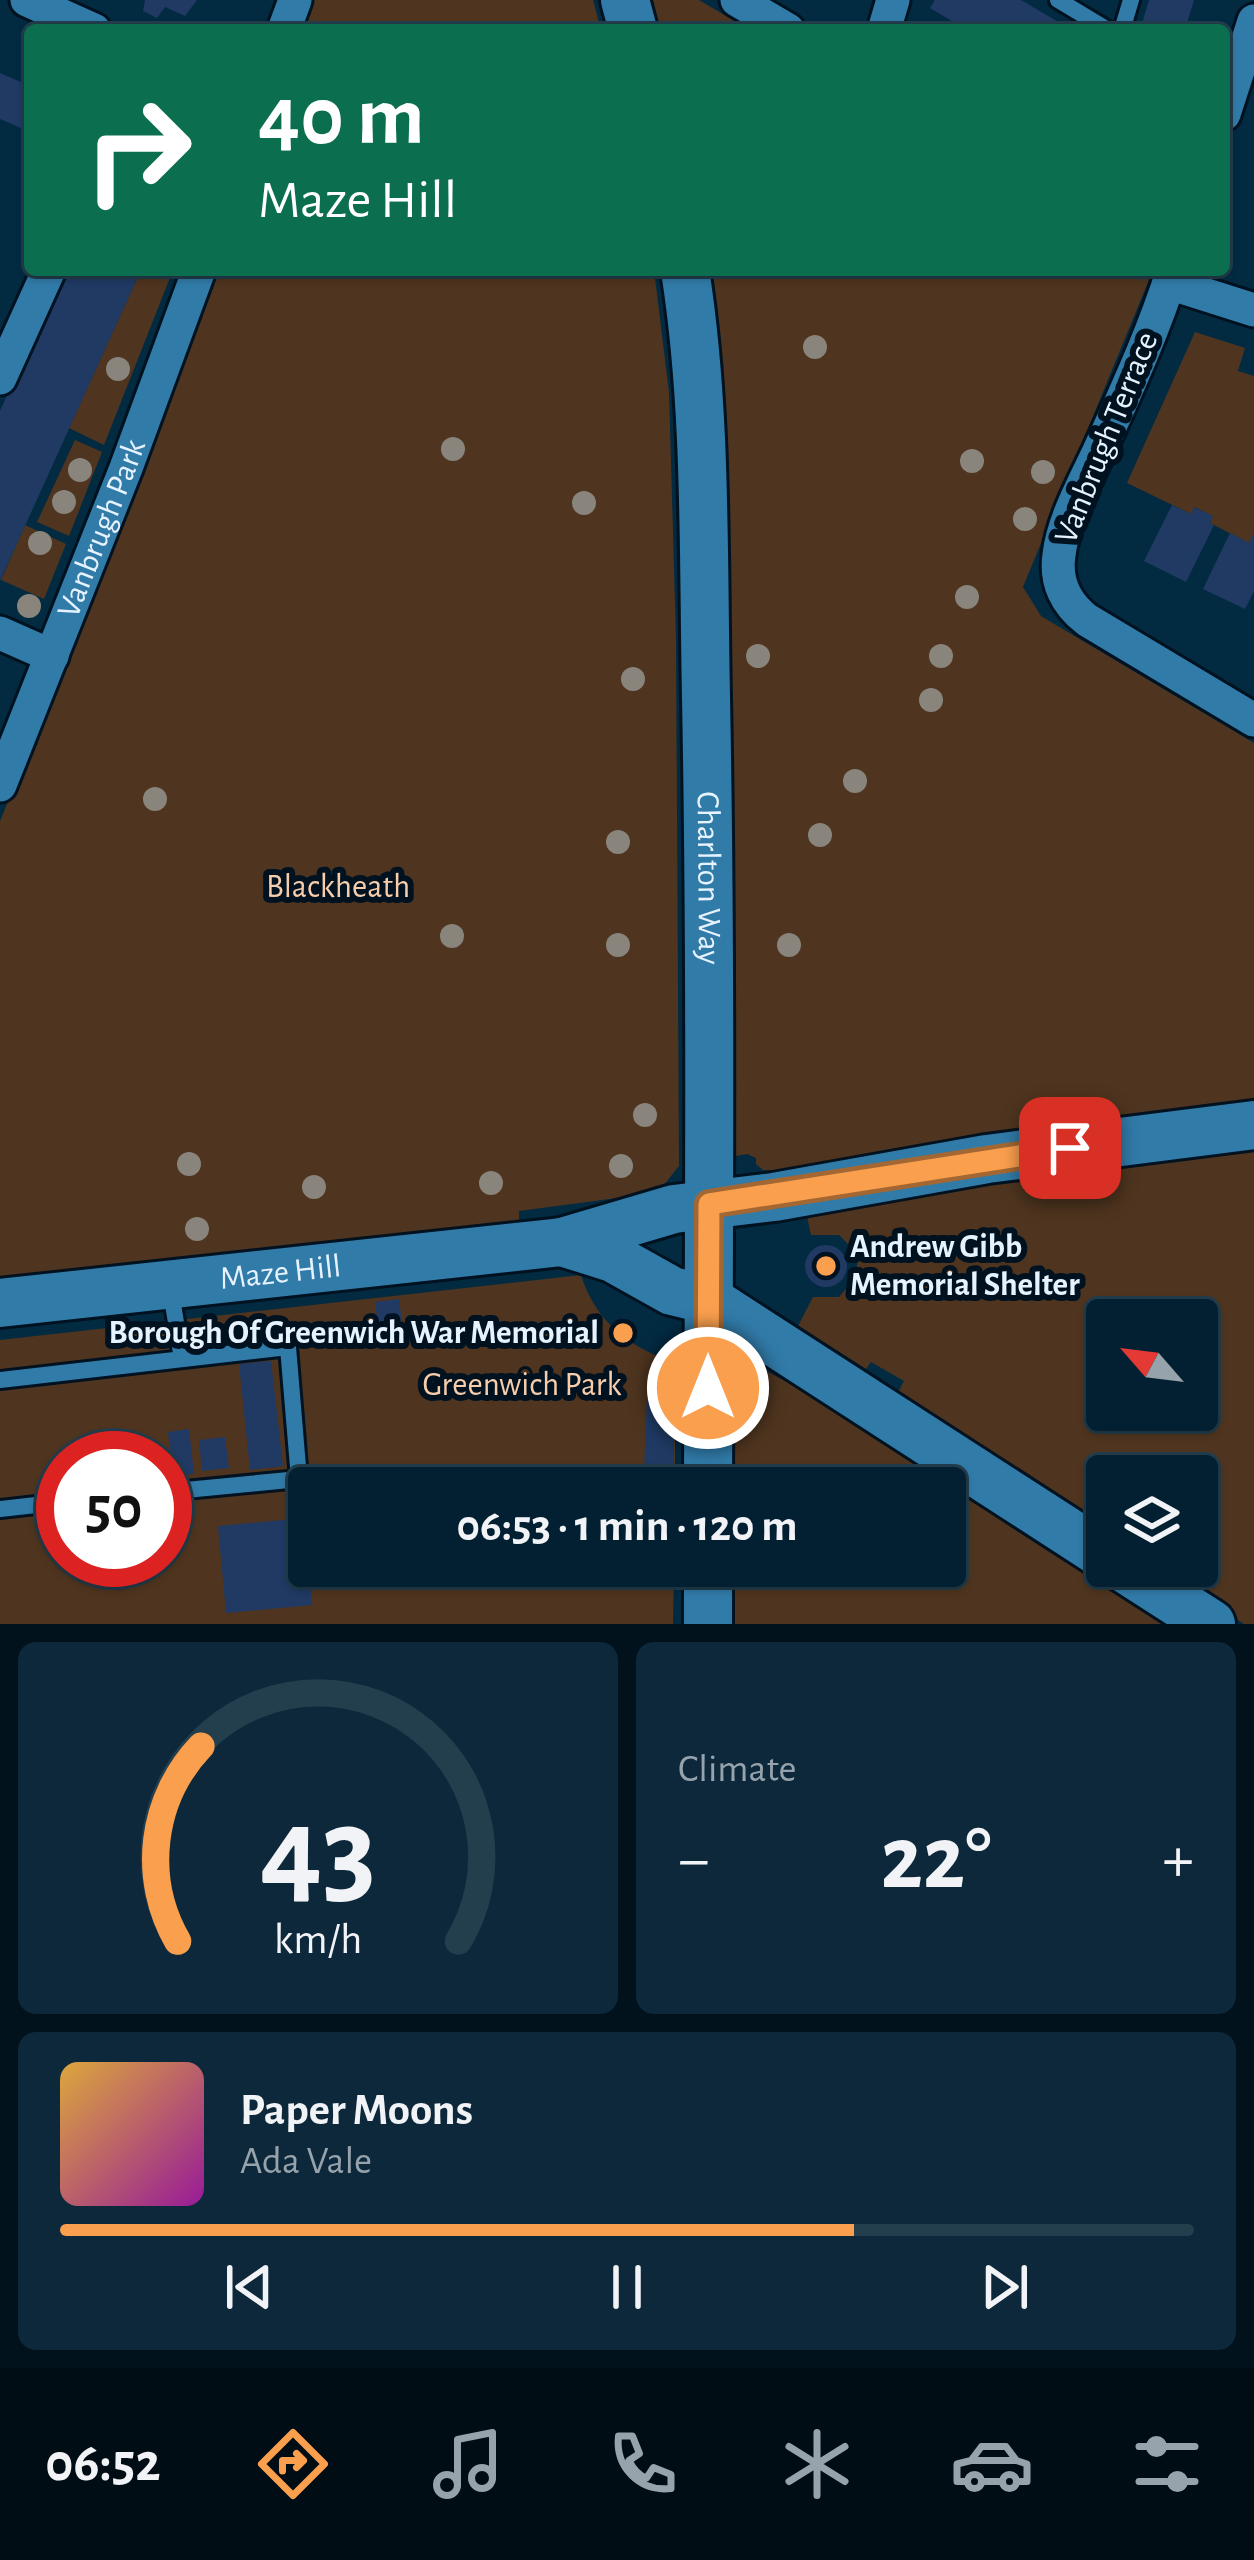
<!DOCTYPE html>
<meta charset="utf-8">
<style>
:root{--surface:#022032;--page:#0c283a;--text:#f1f3f6;--muted:#96a3ac;--line:#233e4d;--accent:#fa9f4e}
body{margin:0;font-family:"Alegreya Sans",sans-serif;background:var(--page);color:var(--text);height:100vh;display:flex;flex-direction:column;font-size:45px;white-space:nowrap}
*{box-sizing:border-box;margin:0}
p{font-size:39px;color:var(--muted)}
.icon{flex:none;width:66px;height:66px;fill:none;stroke:currentColor;stroke-width:2;stroke-linecap:round;stroke-linejoin:round}
.map{position:relative;height:1624px;overflow:hidden}
.details{display:flex;flex-direction:column;gap:18px;padding:18px;background:#01121c;flex:1}
.details>*{flex:none}
.banner{position:absolute;left:24px;top:24px;width:1206px;height:252px;border-radius:12px;box-shadow:0 3px 9px #0004,0 0 0 3px var(--line);background:#0b6e4f;color:#fff;overflow:hidden}
.needle{width:78px;rotate:298deg}
.fabs{position:absolute;left:1086px;top:1299px;display:grid;gap:24px}
.fabs a{display:grid;place-items:center;width:132px;height:132px;border-radius:12px;background:var(--surface);box-shadow:0 3px 9px #0004,0 0 0 3px var(--line);font-size:60px}
.speed{position:absolute;left:36px;top:1431px;display:flex;gap:24px;font-size:60px;font-weight:700;text-align:center}
.speed>*{display:grid;place-content:center;width:156px;height:156px;border-radius:50%;background:var(--surface);box-shadow:0 3px 9px #0004,0 0 0 3px var(--line);line-height:1}
.speed .limit{border:18px solid #d22;background:#fff;color:#111}
.pin{position:absolute;display:grid;place-items:center;width:102px;height:102px;color:#fff;margin:-51px;border-radius:24px;box-shadow:0 6px 18px #0006}
.me{position:absolute;width:132px;margin:-66px;rotate:0deg;stroke-linejoin:round;filter:drop-shadow(0 0 9px #0008)}
.turn{display:flex;align-items:center;gap:42px;height:252px;padding:0 36px;font-size:54px}
.turn .icon{width:156px;height:156px;stroke-width:2.5}
.turn b{display:block;font-size:84px;line-height:102px}
.big{font-size:90px;font-weight:700;line-height:1.1}
.details .card{flex:1;display:flex;flex-direction:column;justify-content:center;gap:18px;min-width:0;padding:0 42px;border-radius:18px;background:var(--page)}
.details .dial{align-items:center;gap:0}
.dial svg{height:312px;overflow:visible;fill:none;stroke:var(--line);stroke-width:7;stroke-linecap:round;text-anchor:middle}
.dial text{fill:var(--text);stroke:none}
.song{display:flex;align-items:center;gap:36px}
.cover{width:144px;height:144px;border-radius:18px;background:linear-gradient(135deg,hsl(40 70% 55%),hsl(300 70% 35%))}
.played{height:12px;border-radius:6px;background:linear-gradient(90deg,var(--accent) 70%,var(--line) 70%)}
.keys{display:flex;justify-content:space-around;direction:ltr}
.heat{display:flex;justify-content:space-between;align-items:center;font-size:66px;direction:ltr}
.details .tiles{flex:1;display:grid;gap:18px;grid-template-columns:1fr 1fr}
.card:last-child{grid-column:span 2}
.trip{position:absolute;left:288px;top:1467px;width:678px;height:120px;border-radius:12px;background:var(--surface);box-shadow:0 3px 9px #0004,0 0 0 3px var(--line);font-weight:700;line-height:120px;text-align:center}
.tab-bar{display:flex;height:192px;justify-content:space-around;align-items:center;background:#010d14;color:var(--muted)}
.tab-bar .icon{width:84px;height:84px}
.tab-bar .selected{color:var(--accent)}
.tab-bar b{font-size:54px;color:var(--text)}
.map>svg:first-child{display:block}
</style>
<div class="map">
<svg width="1254" height="1624" viewBox="0 0 1254 1624">
<rect width="100%" height="100%" fill="#022b42"/>
<path fill="#4f351f" fill-rule="evenodd" d="M311 0H593L601 30H300Z
M646 0H699L750 30H652Z
M141 270H173L104 445 69 428Z
M213 270H654L669 392 676 638 679 1166 663 1186 647 1194 519 1211V1221L0 1279V821L116 537Z
M704 270H1153L1023 587 1041 616 1254 743V1101L998 1133 779 1170H763L756 1164V1158L747 1154 730 1157Z
M1195 332 1245 348 1238 371 1254 376V536L1249 543 1210 523 1212 516 1195 507 1191 514 1127 483Z
M75 440 102 452 69 536 37 522Z
M25 525 66 544 44 599 1 580Z
M1254 1139V1624H1244L1154 1566H1197V1476H1107V1535L895 1398 904 1381 871 1362 866 1369 798 1326 813 1297H839L856 1277 858 1254 839 1235H811L804 1203ZM1107 1320H1197V1410H1107Z
M581 1275C596 1323 630 1347 675 1363V1488H309V1566H674L673 1624H0V1340ZM63 1458H165V1560H63Z
M754 1365 797 1387 1163 1624H733L734 1566H945V1488H734L736 1381 743 1369Z"/>
<path fill="#203a64" d="M145 0H197L185 16 165 7 157 18 143 11Z
M935 0H1021L1072 30H967L930 8Z
M1149 0H1194L1185 30H1140Z
M0 73 30 86V132L0 119Z
M64 270H141L0 581V411Z
M1172 505 1191 514 1194 507 1213 516 1210 523 1214 525 1186 582 1144 561Z
M1254 532V591L1245 609 1203 589 1230 533 1249 543Z
M805 1266a21 21 0 1 1 42 0a21 21 0 1 1-42 0Z
M399 1299 402 1323 378 1326 375 1302Z
M271 1361 283 1466 250 1470 239 1364Z
M647 1395 676 1397 673 1474 644 1473Z
M189 1429 194 1474 173 1476 168 1432Z
M225 1437 229 1468 202 1471 199 1440Z
M304 1518 312 1605 226 1613 218 1526Z
M314 1566H333L335 1584 316 1586Z"/>
<g fill="none" stroke-linecap="round" stroke-linejoin="round">
<defs>
<path id="lane" d="M1058 0 1108 30
M1122 30 1131 0
M170 1286 182 1359
M0 1380 288 1347 299 1479 165 1492
M0 1509 63 1502"/>
<g id="street">
<path d="M27 0 94 30"/>
<path d="M737 0 788 30"/>
<path d="M284 30 295 0"/>
<path d="M884 30 893 0"/>
<path d="M1224 114 1254 21"/>
<path d="M1173 270C1153 333 1126 391 1099 451 1084 483 1063 520 1059 555 1055 582 1066 604 1087 620L1254 720"/>
<path d="M1169 283 1254 310"/>
<path d="M0 378 49 270"/>
<path d="M0 633 52 656"/>
<path id="s1" d="M0 785 126 468 199 270"/>
</g>
<g id="secondary">
<path d="M625 0 633 30"/>
<path id="s2" d="M685 270C707 410 703 555 706 697 711 960 709 1224 708 1488"/>
<path d="M562 1242 613 1258 672 1291 709 1300 1107 1557"/>
<path id="s3" d="M0 1303 562 1242 674 1209 774 1197 987 1159 1254 1125"/>
<path d="M1121 1566 1211 1624"/>
<path d="M708 1624V1566"/>
</g>
</defs>
<use href="#lane" stroke="#001220" stroke-width="22"/>
<use href="#street" stroke="#001220" stroke-width="39"/>
<use href="#secondary" stroke="#001220" stroke-width="54"/>
<use href="#lane" stroke="#317ba9" stroke-width="16"/>
<use href="#street" stroke="#317ba9" stroke-width="33"/>
<use href="#secondary" stroke="#317ba9" stroke-width="48"/>
</g>
<g fill="#89847c">
<circle cx="815" cy="347" r="12"/>
<circle cx="118" cy="369" r="12"/>
<circle cx="453" cy="449" r="12"/>
<circle cx="972" cy="461" r="12"/>
<circle cx="80" cy="470" r="12"/>
<circle cx="1043" cy="472" r="12"/>
<circle cx="64" cy="502" r="12"/>
<circle cx="584" cy="503" r="12"/>
<circle cx="1025" cy="519" r="12"/>
<circle cx="40" cy="543" r="12"/>
<circle cx="967" cy="597" r="12"/>
<circle cx="29" cy="606" r="12"/>
<circle cx="758" cy="656" r="12"/>
<circle cx="941" cy="656" r="12"/>
<circle cx="633" cy="679" r="12"/>
<circle cx="931" cy="700" r="12"/>
<circle cx="855" cy="781" r="12"/>
<circle cx="155" cy="799" r="12"/>
<circle cx="820" cy="835" r="12"/>
<circle cx="618" cy="842" r="12"/>
<circle cx="452" cy="936" r="12"/>
<circle cx="618" cy="945" r="12"/>
<circle cx="789" cy="945" r="12"/>
<circle cx="645" cy="1115" r="12"/>
<circle cx="189" cy="1164" r="12"/>
<circle cx="621" cy="1166" r="12"/>
<circle cx="491" cy="1183" r="12"/>
<circle cx="314" cy="1187" r="12"/>
<circle cx="197" cy="1229" r="12"/>
</g>
<g fill="none" stroke-linecap="round" stroke-linejoin="round">
<defs>
<path id="route" d="M708 1388 709 1204 1070 1148"/>
</defs>
<use href="#route" stroke="#a26733" stroke-width="30"/>
<use href="#route" stroke="#fa9f4e" stroke-width="21"/>
</g>
<g fill="#fa9f4e" stroke="#001220" stroke-width="4.5">
<circle cx="826" cy="1266" r="12"/>
<circle cx="623" cy="1333" r="12"/>
</g>
<g text-anchor="middle" dominant-baseline="central" stroke-width="12" stroke-linejoin="round" paint-order="stroke">
<g font-size="33" fill="#e6f3fe" stroke="#001220">
<text transform="translate(1107 438) rotate(-68)">Vanbrugh Terrace</text>
<text stroke="none"><textPath href="#s1" startOffset="276">Vanbrugh Park</textPath></text>
<text stroke="none"><textPath href="#s2" startOffset="609">Charlton Way</textPath></text>
<text stroke="none"><textPath href="#s3" startOffset="282">Maze Hill</textPath></text>
</g>
<g font-size="33" fill="#f8cdab" stroke="#001220">
<text x="338" y="887">Blackheath</text>
<text x="522" y="1385">Greenwich Park</text>
</g>
<g font-size="33" font-weight="bold" fill="#e6f3fe" stroke="#001220" text-anchor="start">
<text x="850" y="1247">Andrew Gibb<tspan x="850" dy="38">Memorial Shelter</tspan></text>
<text x="599" y="1333" text-anchor="end">Borough Of Greenwich War Memorial</text>
</g>
</g>
</svg>
<div class="fabs">
<a><svg class="needle" viewBox="-14 -14 28 28"><path d="M0-13l5 13h-10z" fill="#e53935"/><path d="M0 13l5-13h-10z" fill="#96a3ac"/></svg></a>
<a><svg class="icon" aria-label="layers" viewBox="0 0 24 24"><path d="M12 4l9 5-9 5-9-5zM3 14l9 5 9-5"/></svg></a>
</div>
<div class="speed"><div class="limit">50</div></div>
<div class="pin" style="left:1070px;top:1148px;background:#d93025"><svg class="icon" aria-label="arrive" viewBox="0 0 24 24"><path d="M6 21V4h12l-3 4 3 4H6"/></svg></div>
<svg class="me" style="left:708px;top:1388px" viewBox="-20 -20 40 40"><circle r="17" fill="#fa9f4e" stroke="#fff" stroke-width="3"/><path d="M0-11L8 9 0 5-8 9z" fill="#fff"/></svg>
<div class="trip">06:53 · 1 min · 120 m</div>
<div class="banner">
<div class="turn"><svg class="icon" aria-label="right" viewBox="0 0 24 24"><path d="M7 20v-9h11M14 6l5 5-5 5"/></svg><div><b>40 m</b>Maze Hill</div></div>
</div>
</div>
<section class="details">
<div class="tiles">
<div class="card dial"><svg viewBox="0 0 100 80">
<path d="M14 69A42 42 0 1 1 86 69"/>
<path d="M14 69A42 42 0 0 1 20 19" stroke="#fa9f4e"/>
<text x="50" y="56" font-size="32" font-weight="700">43</text>
<text x="50" y="72" font-size="11">km/h</text>
</svg></div>
<div class="card"><p>Climate</p>
<div class="heat"><a>−</a><b class="big">22°</b><a>+</a></div>
</div>
<div class="card">
<div class="song"><i class="cover"></i><div><b>Paper Moons</b><p>Ada Vale</p></div></div>
<div class="played"></div>
<div class="keys"><svg class="icon" aria-label="previous" viewBox="0 0 24 24"><path d="M18 5L8 12l10 7zM5 5v14"/></svg><svg class="icon" aria-label="pause" viewBox="0 0 24 24"><path d="M8 5v14M16 5v14"/></svg><svg class="icon" aria-label="next" viewBox="0 0 24 24"><path d="M6 5l10 7-10 7zM19 5v14"/></svg></div>
</div>
</div>
</section>
<nav class="tab-bar">
<b>06:52</b>
<svg class="icon selected" aria-label="directions" viewBox="0 0 24 24"><path d="M12 3l9 9-9 9-9-9zM9 14v-3h6M13 9l2 2-2 2"/></svg>
<svg class="icon" aria-label="music" viewBox="0 0 24 24"><path d="M9 18V5l10-2v13"/><circle cx="6" cy="18" r="3"/><circle cx="16" cy="16" r="3"/></svg>
<svg class="icon" aria-label="phone" viewBox="0 0 24 24"><path d="M5 4h4l2 5-3 2q2 4 5 5l2-3 5 2v4C11 20 4 13 5 4z"/></svg>
<svg class="icon" aria-label="climate" viewBox="0 0 24 24"><path d="M12 3v18M4 7l16 10M4 17L20 7"/></svg>
<svg class="icon" aria-label="car" viewBox="0 0 24 24"><path d="M5 17H2v-5l4-1 3-4h7l3 4 3 1v5h-3M9 17h6M6 11h13"/><circle cx="7" cy="17" r="2"/><circle cx="17" cy="17" r="2"/></svg>
<svg class="icon" aria-label="filters" viewBox="0 0 24 24"><path d="M4 7h16M4 17h16"/><circle cx="9" cy="7" r="2"/><circle cx="15" cy="17" r="2"/></svg>
</nav>
